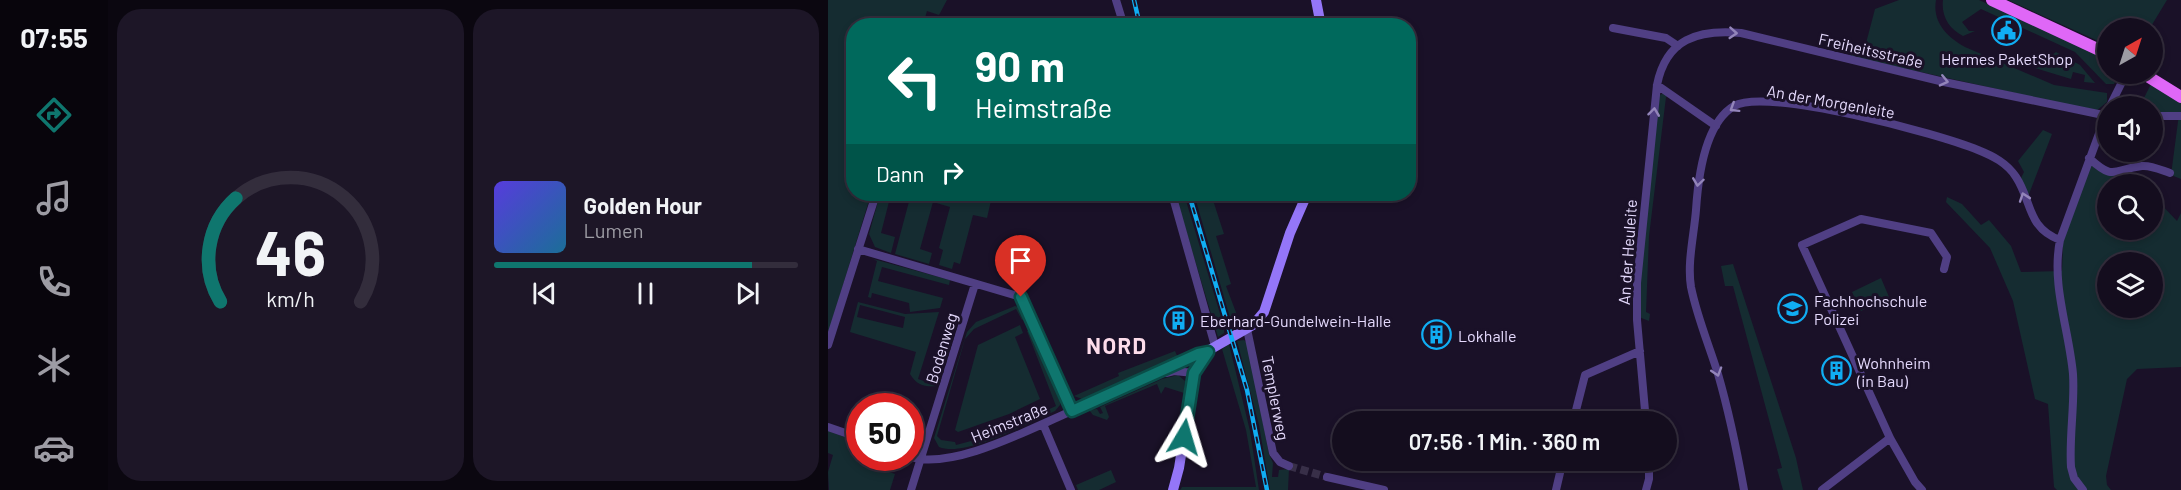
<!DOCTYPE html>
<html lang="de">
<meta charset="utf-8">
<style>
:root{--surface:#140d1e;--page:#1d1627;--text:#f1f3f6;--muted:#9d9ca4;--line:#332d3c;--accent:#0f766e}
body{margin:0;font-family:Barlow,sans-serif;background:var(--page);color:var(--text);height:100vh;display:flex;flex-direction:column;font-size:22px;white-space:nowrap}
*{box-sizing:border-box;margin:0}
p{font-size:20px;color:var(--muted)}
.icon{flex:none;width:33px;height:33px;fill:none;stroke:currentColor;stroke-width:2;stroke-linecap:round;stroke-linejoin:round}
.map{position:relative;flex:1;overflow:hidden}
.drawer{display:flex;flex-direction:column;gap:9px;padding:9px;background:#0b0710;width:720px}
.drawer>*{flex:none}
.top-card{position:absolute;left:18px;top:18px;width:570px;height:183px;border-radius:24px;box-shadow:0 3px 9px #0003,0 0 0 2px var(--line);background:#00695c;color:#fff;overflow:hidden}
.needle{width:39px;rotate:39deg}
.controls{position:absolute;left:1269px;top:18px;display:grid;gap:12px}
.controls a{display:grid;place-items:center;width:66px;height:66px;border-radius:50%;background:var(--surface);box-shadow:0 3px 9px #0003,0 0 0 2px var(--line);font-size:30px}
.speed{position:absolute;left:18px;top:393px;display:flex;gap:12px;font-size:30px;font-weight:700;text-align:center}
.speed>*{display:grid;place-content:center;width:78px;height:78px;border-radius:50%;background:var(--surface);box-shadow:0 3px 9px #0003,0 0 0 2px var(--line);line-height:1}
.speed .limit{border:9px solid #d22;background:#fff;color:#111}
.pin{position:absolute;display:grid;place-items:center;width:51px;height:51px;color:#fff;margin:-62px -26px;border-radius:50% 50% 50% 0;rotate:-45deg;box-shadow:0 0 6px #0007}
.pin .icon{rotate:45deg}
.me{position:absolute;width:66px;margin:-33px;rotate:7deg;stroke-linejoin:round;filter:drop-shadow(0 0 4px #0008)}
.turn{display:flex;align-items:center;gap:21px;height:126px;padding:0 30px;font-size:27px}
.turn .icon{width:78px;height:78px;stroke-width:2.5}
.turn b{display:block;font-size:42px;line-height:51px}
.then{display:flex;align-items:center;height:57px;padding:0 30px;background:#0003;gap:12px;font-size:22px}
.drawer .tile{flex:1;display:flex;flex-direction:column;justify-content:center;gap:9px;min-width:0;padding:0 21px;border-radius:24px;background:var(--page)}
.drawer .dial{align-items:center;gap:0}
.dial svg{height:156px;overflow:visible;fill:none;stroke:var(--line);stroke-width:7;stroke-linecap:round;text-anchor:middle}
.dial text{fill:var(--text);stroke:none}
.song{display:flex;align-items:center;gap:18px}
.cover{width:72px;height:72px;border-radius:9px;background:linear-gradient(135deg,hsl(250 70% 55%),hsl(200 70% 35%))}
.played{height:6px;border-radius:3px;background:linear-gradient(90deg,var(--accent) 85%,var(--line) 85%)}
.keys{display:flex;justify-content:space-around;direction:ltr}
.drawer .tiles{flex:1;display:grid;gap:9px;grid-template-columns:repeat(2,1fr)}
.trip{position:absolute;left:504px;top:411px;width:345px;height:60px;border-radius:30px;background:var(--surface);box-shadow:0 3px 9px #0003,0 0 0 2px var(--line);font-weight:600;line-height:60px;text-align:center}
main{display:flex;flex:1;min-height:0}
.tab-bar{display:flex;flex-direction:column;width:108px;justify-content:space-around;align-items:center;background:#08050c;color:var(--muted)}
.tab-bar .icon{width:42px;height:42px}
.tab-bar .selected{color:var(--accent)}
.tab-bar b{font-size:27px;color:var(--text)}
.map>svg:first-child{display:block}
</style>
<main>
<nav class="tab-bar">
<b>07:55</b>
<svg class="icon selected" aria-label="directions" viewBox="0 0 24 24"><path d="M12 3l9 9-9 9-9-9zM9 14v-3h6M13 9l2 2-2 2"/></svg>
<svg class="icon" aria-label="music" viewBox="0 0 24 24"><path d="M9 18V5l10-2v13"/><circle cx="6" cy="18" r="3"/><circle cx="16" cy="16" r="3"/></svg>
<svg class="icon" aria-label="phone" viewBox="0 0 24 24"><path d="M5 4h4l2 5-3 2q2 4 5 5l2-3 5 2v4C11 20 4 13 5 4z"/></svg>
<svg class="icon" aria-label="climate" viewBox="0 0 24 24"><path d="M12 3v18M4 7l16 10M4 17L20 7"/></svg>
<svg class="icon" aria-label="car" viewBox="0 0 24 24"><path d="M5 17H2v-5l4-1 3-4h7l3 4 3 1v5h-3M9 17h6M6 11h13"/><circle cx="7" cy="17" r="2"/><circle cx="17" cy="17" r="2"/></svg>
</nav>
<section class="drawer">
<div class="tiles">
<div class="tile dial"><svg viewBox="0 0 100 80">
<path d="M14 69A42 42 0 1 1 86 69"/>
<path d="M14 69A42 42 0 0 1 22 16" stroke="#0f766e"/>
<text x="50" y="56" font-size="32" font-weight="700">46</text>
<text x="50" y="72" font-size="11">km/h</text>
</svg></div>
<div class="tile">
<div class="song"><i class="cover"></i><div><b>Golden Hour</b><p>Lumen</p></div></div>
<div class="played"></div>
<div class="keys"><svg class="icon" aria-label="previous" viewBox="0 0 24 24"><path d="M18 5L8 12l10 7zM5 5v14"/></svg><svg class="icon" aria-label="pause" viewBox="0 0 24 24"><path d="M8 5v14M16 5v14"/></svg><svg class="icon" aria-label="next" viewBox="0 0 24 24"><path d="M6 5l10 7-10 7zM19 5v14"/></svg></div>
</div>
</div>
</section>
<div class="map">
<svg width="1353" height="490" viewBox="0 0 1353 490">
<rect width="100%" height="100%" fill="#1a1128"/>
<path fill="#152c31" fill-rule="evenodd" d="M0 0H119L111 15 99 11 95 25 26 26V194H43L0 334Z
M1071 0H1108C1104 22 1119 37 1137 47L1226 85 1279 93V102L1268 111 1021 56 1023 44 1037 47 1047 9Z
M1115 0H1151L1279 59 1280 74H1292L1286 84H1278L1247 52 1153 9 1134 22 1141 31H1147L1135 36C1121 29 1113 16 1115 0Z
M1180 0H1339L1322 28H1280L1279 45Z
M1228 52 1252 65 1267 83 1256 82 1257 75 1245 72 1243 79 1207 68Z
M1323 84 1353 103V179L1343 175 1351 114 1325 115 1324 106H1312Z
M835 93 841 95 838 97 821 236 818 312 822 314 821 321 811 317 812 261 831 96Z
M1215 130 1224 134 1201 194 1198 195 1193 178 1196 172 1190 161Z
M1264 165 1276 173 1314 184H1280V230H1324L1325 196 1349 221 1353 213V367L1309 369 1299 379 1278 476 1279 485 1283 490H1229L1226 487 1220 404 1207 399 1185 301 1162 248 1118 202 1119 197 1134 204 1153 225 1161 220 1183 246 1193 272 1234 271 1235 242 1260 167ZM1280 262H1324V308H1280Z
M52 194H63L53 233 67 237 63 253 47 247 41 234Z
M83 194H153L164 196 159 218 145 215 132 264 126 262 124 269 111 265 115 250 111 248 122 207 105 202 92 249 104 253 101 264 67 254Z
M347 194H356L396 327V333L390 337Z
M366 194H383L396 234 388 236 403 284 398 286 412 323 405 328Z
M45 259 122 280 121 285 54 267 50 281 115 298 112 308 82 312 81 303 44 293 43 298 40 297 49 261Z
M905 264 968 458 975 490H955L949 469 954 468 905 286H897L893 266Z
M1053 278 1061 297 1033 311 1024 292Z
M30 302 77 314 111 312 90 379 110 386C97 387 89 386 82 374L88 352 22 332ZM32 305 77 317 75 328 29 317Z
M187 306 194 308 199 317 194 320 188 309 146 329 137 339 109 436 113 440 127 442 128 445 162 436 228 406 199 331 203 330 233 398 232 405 227 411C201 422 138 458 111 447L106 438 139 332 148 322Z
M121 317 130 319 110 383 101 381Z
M192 325 195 333 187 337 212 399 181 414 130 432 127 430 150 345Z
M416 340 420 344 441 454 445 463 444 477H450L451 470 461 469 460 490H442L431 425 409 341Z
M401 344 422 431 431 490H352L354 487H428L418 430 394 349Z
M347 351 350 358 345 360 254 399 246 396 291 376 290 373Z
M350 375 357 381 356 393 337 387 333 394 329 384 277 406 281 417 279 420 265 415 261 410 269 409 272 414 275 413 272 407 334 379Z
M0 431 31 442 32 458H37L35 463 67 474 62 490H1L0 472 5 455 0 453Z
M283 470 288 482 271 490H250L248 485Z"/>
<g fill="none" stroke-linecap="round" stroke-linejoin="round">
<path stroke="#382f48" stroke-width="8" stroke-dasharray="8 4" stroke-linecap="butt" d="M461 466 499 477"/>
<path stroke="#503f84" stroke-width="8" d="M288 0 296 26
M100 26H101
M785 28 838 38 850 46
M829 85 888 126
M1282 106 1298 74
M1324 116H1352
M1261 158C1287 182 1285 169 1314 166 1323 165 1333 170 1342 173
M344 194 387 346
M30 249 193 297 244 411
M419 329 445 453 452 462 461 466
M0 345 48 194
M338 373 346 371 366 373
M745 422 757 375 812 351
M818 422 809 320V283L829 85C838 39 870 29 913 33L1116 82 1280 116
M215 424 243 490
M0 427 32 438
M82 457C127 470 203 428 244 411 287 393 328 373 370 354L379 352
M499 477 556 490
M83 490 147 284
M728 490 735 460
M818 490 821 479V460
M916 490C909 451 901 412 890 374 881 345 869 317 863 287 859 263 866 235 868 210 870 179 876 124 906 106 939 87 1111 134 1150 150 1165 156 1179 163 1188 177 1204 201 1199 228 1232 240
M994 490 1062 438
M1094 490 1087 482 1062 438 974 245 1033 219 1103 233 1119 257 1116 269
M1255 490 1246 478 1243 467C1241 436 1247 405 1245 374 1241 329 1223 285 1232 240L1279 112"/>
<path stroke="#9476f8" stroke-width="10" d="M488 0 493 26
M345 490 351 468 366 373 383 349 425 325 436 312 462 233 479 194"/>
<path stroke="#df67f7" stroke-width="12" d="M1164 0 1280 54
M1316 74 1353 97"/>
<defs>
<path id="rail" d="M306 0 312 26
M361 194 419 390 439 490"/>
</defs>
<use href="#rail" stroke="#10adf3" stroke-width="4.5"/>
<use href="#rail" stroke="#1a1128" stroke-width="2" stroke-dasharray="7" stroke-linecap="butt"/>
</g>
<defs><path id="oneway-chevron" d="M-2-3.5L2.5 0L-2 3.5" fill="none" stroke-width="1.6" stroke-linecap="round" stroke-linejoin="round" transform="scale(1.5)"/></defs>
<g stroke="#9385ba">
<use href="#oneway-chevron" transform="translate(905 33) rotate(4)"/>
<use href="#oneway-chevron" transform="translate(1116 81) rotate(13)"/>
<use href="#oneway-chevron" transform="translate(906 108) rotate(148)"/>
<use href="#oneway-chevron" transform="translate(826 112) rotate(-83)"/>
<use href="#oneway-chevron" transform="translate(870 182) rotate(98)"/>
<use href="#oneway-chevron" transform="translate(1196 197) rotate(-109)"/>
<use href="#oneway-chevron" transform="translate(889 372) rotate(73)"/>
</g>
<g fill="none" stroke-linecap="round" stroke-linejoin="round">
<defs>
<path id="route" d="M193 297 244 411 370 354 380 352 366 373 356 437"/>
</defs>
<use href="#route" stroke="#0a4d48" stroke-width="15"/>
<use href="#route" stroke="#0f766e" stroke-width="10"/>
</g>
<defs>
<symbol id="civic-ring" viewBox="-11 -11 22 22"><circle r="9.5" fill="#1a1128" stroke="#10adf3" stroke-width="1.5"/><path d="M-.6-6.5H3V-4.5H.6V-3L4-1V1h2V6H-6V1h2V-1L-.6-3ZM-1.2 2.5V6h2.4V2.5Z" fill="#10adf3"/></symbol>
<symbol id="university-ring" viewBox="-11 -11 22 22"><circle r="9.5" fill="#1a1128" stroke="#10adf3" stroke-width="1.5"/><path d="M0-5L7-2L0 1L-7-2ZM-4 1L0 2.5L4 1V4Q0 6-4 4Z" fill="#10adf3"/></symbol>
<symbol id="building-ring" viewBox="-11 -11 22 22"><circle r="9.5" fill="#1a1128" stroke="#10adf3" stroke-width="1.5"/><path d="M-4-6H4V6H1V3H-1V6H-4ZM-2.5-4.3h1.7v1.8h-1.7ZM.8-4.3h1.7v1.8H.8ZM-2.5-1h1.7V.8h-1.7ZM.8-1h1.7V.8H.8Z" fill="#10adf3"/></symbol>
</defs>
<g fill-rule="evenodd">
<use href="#civic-ring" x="1162" y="14" width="33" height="33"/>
<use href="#university-ring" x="948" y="292" width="33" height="33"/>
<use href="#building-ring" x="334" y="304" width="33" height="33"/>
<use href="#building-ring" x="592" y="318" width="33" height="33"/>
<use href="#building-ring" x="992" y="354" width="33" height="33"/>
</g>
<g text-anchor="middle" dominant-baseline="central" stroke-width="6" stroke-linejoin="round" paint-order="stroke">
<g font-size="16" fill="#e5dafd" stroke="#1a1128">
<text transform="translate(1043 50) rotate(13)">Freiheitsstraße</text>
<text transform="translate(1003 101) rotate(10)">An der Morgenleite</text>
<text transform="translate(799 252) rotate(-86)">An der Heuleite</text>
<text transform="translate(113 348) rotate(-73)">Bodenweg</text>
<text transform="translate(448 398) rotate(79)">Templerweg</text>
<text transform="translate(181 422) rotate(-22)">Heimstraße</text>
</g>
<g font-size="16" fill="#e5dafd" stroke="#1a1128" text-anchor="start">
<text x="1179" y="58" text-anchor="middle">Hermes PaketShop</text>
<text x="986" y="300">Fachhochschule<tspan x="986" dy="18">Polizei</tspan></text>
<text x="372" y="320">Eberhard-Gundelwein-Halle</text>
<text x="630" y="335">Lokhalle</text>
<text x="1029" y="362">Wohnheim<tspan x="1029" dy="18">(in Bau)</tspan></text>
</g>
<g font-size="22" font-weight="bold" letter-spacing="1.5" fill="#fddcea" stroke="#1a1128">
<text x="289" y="345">NORD</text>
</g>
</g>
</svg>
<div class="controls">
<a><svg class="needle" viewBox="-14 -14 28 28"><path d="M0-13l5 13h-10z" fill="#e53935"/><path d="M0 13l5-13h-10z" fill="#9d9ca4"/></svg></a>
<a><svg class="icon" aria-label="sound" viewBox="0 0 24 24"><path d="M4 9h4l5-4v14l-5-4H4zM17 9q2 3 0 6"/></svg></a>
<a><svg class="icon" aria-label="search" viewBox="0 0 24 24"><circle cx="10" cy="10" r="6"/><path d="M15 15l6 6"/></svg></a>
<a><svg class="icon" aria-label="layers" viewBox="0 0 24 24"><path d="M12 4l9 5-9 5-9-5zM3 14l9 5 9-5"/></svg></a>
</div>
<div class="speed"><div class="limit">50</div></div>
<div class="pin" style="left:193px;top:297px;background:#d93025"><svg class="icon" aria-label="arrive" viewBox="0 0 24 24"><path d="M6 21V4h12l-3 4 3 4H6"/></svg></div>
<svg class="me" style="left:356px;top:437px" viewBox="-20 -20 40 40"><path d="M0-17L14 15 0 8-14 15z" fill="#0f766e" stroke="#fff" stroke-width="4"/></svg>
<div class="trip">07:56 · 1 Min. · 360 m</div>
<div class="top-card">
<div class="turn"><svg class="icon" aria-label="left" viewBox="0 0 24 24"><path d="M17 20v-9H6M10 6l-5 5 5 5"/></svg><div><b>90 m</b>Heimstraße</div></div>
<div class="then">Dann<svg class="icon" aria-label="right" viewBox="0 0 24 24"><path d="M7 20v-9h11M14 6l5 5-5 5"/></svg></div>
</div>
</div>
</main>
